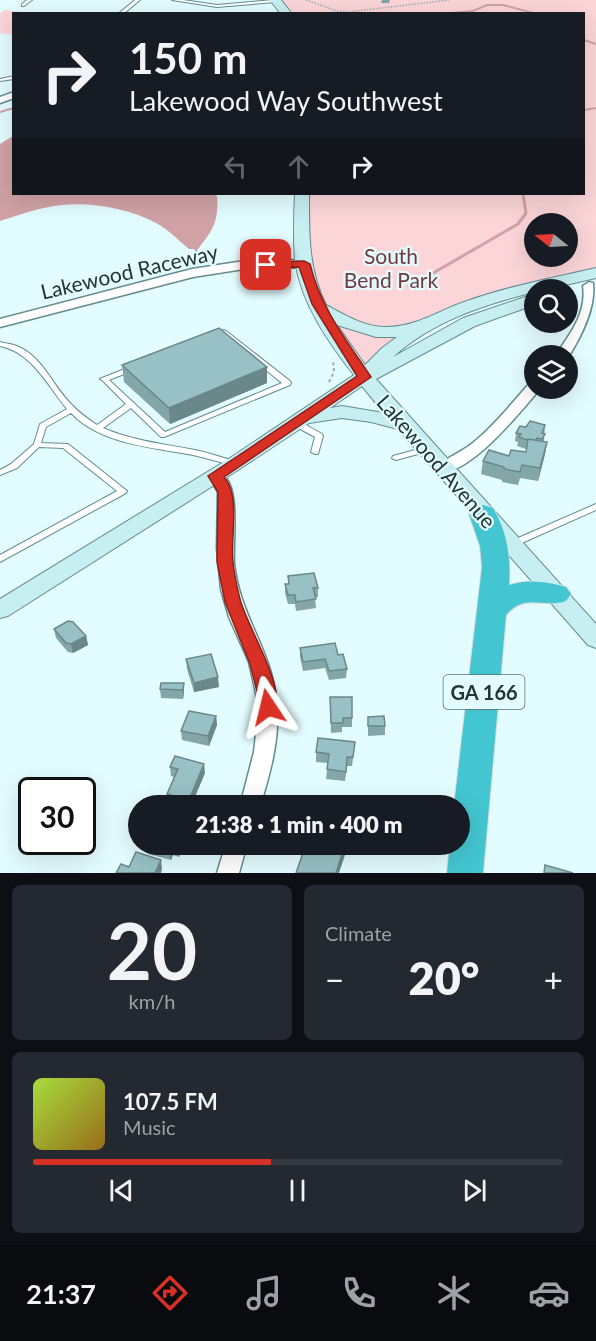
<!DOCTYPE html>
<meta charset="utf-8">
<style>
:root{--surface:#171b24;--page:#242831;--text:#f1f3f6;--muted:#9ea1a6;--line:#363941;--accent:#d93025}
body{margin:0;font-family:Lato,sans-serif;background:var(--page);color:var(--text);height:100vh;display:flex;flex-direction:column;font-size:22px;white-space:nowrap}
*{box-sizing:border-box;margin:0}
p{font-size:20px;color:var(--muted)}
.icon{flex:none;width:33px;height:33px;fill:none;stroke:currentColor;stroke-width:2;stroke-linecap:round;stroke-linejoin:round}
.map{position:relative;height:873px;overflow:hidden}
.side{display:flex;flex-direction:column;gap:12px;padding:12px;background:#0d0f14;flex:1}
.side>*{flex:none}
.guide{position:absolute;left:12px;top:12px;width:573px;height:183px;border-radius:0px;box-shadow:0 6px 24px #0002;background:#171b24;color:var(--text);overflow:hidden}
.needle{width:39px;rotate:288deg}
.fabs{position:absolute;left:524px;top:213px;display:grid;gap:12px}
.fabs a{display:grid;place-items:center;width:54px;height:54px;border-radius:50%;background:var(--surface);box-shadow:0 6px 24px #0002;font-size:30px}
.speed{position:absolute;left:18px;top:777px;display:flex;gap:12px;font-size:30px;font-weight:700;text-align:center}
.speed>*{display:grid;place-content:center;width:78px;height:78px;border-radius:50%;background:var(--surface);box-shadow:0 6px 24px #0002;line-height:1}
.speed .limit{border:3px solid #111;border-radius:9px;background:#fff;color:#111}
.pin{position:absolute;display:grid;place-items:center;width:51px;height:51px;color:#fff;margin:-26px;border-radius:12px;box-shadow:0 3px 9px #0006}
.me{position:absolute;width:66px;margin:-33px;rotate:350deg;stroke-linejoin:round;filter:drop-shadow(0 0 4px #0008)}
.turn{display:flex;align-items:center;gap:21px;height:126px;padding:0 18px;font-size:27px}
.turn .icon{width:78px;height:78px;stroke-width:2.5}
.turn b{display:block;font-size:42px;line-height:51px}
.lanes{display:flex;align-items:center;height:57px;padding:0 18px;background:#0003;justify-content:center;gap:30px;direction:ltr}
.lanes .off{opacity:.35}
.big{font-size:45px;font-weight:800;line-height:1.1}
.side .tile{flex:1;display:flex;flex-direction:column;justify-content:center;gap:9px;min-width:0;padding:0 21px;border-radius:9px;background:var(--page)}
.side .dial{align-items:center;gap:0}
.dial b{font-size:78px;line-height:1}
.song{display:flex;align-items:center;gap:18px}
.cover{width:72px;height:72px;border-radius:9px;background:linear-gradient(135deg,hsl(80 70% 55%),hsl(40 70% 35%))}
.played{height:6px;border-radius:3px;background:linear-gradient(90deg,var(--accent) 45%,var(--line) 45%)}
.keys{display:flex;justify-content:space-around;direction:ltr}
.heat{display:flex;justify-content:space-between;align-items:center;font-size:33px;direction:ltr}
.side .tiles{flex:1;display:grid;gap:12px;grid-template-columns:1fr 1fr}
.tile:last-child{grid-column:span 2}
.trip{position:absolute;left:128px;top:795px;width:342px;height:60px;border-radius:30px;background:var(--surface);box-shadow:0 6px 24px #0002;font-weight:800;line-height:60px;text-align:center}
.dock{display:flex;height:96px;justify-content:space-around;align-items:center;background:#090b0e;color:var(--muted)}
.dock .icon{width:42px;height:42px}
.dock .current{color:var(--accent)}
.dock b{font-size:27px;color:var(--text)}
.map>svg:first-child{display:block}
</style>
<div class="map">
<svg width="596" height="873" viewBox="0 0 596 873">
<rect width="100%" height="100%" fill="#e3fcff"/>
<path fill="#fbd5d8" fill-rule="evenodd" d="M276 0H596V274L461 308 364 377 304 264 301 194H584V14H288ZM534 224H567V256H534Z
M5 10 30 13 14 14 13 35 0 33V13Z"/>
<path fill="#d0a2a5" d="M13 136 14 194H213L217 196C219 221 213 230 198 249H189C178 240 169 230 156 223 126 207 82 200 49 207 32 210 16 216 0 221V144Z"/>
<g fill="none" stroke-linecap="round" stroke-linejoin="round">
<path stroke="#d0a2a5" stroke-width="2" d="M443 14 473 11 487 5H503L537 14
M584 40 596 44
M584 110 596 108
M0 112 14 108"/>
<path stroke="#d0a2a5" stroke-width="3" d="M196 246V254
M409 287 518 224 526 213 523 194"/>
<defs>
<path id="lane" d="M27 0H32L24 6H22V4Z
M135 0H140L123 14H118Z
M172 0H183L217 5 273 0 278 1 276 2 217 7Z
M14 76V79L0 81V79Z
M224 330 226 331 290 381 291 383 290 385 164 437H161L131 408 103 428C133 441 164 444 195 450 210 453 223 458 237 462L238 464 237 466H234C220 462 207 458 193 455 152 447 102 445 71 413L46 427 41 443 68 444 127 491 126 493 0 562V555L117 491 63 448 39 447 17 468 0 475V470L11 464 34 444 40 424 67 409C47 385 33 353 0 346V342C5 343 9 344 14 345 42 354 52 386 72 405 79 413 88 419 97 425L126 404 102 380 100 379 102 378ZM223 335 282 383 165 432 109 380Z
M293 421H299L322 434 323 436 318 454H315L311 452 315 437 293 425 292 423Z
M426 447H429L430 449 429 451 396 460 392 458 393 456Z
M596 504V510L515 546H509L508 544 509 542Z"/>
<path id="street" d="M14 92V98L0 103V97Z
M304 260 310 264 308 267 244 269 193 277 0 327V319L192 269 244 261Z
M589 282 593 283C596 308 580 339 567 359V356H555C570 334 587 313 583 286Z
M534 383V388H540L539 390C521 411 467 479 438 471L435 468C441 461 465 450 474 442 495 425 511 404 529 384Z
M216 471C243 478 232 541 234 563 239 614 271 650 276 698 281 734 271 771 260 806H240L254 752 258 716 257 698 249 662 229 617 221 589 217 548 218 492 208 476Z
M226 844H247L239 873H217Z"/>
<path id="secondary" d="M270 0H281L292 14H281Z
M295 194H309C309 233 308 269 326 305 345 315 364 327 386 327 417 327 439 310 467 301 509 286 553 278 596 268V278L544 290H534V292C483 305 433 321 393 357L463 318 534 294V305L475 326 376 379 596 624V648L588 645 398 429 371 422 342 418 309 423 241 468 8 616 0 618V599L227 460 354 375C328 342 301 303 295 260 293 238 294 216 295 194ZM337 325 376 337H397L382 348 365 365ZM362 386 384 413 342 406 330 408Z"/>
<path id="highway" d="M483 505 493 508C507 531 511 558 509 585 529 579 546 581 566 587L571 594 566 601C543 609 526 592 506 615L483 873H447L450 844H459V806H454L482 567 480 546 469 514 473 508Z"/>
</defs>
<use href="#lane" stroke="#648c90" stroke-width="2"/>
<use href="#street" stroke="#648c90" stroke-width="3"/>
<use href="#secondary" stroke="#648c90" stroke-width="2"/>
<use href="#highway" stroke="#d7dadb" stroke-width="2"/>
<path stroke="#99afb1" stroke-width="1.5" stroke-dasharray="1.5 1.5" stroke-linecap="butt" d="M306 0 337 11 348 12 449 0"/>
<path stroke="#99afb1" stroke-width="2" stroke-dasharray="3 3" stroke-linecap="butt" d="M329 382 334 372 333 359"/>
<use href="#lane" fill="#fff" fill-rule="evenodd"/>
<use href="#street" fill="#fff" fill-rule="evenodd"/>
<use href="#secondary" fill="#c7eef1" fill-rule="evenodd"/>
<use href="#highway" fill="#43c6d1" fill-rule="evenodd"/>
</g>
<path fill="#83a6a9" d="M382 0H390L389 3H381Z
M122 365 267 383 170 424 124 382Z
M545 425 544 441 547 442 545 454 538 481 520 478 518 485 502 482V480L481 474 483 461 509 456 526 452V449L517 446 518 442 515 441 516 433 526 427Z
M288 576 318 588V597H315L316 608 296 611 295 604H288L285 593V584H288Z
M54 629 86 636 88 645 73 653 68 652 56 638Z
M300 648 338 655 347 669 346 678 329 680 325 668 303 671 300 657Z
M186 659 219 687 194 692 187 669Z
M184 683V692L183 699 161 698 160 689Z
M330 697 352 718V727H342V732L331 733Z
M216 716 217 725 209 746 182 740 181 731Z
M368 717 385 726V735L368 736Z
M354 751 352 766H347L345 781 326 779 328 763 316 762V752Z
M170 767 205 773 191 806H177L168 803 167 794 174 777 171 776Z
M145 844H185L179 857 173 855 171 860 148 854 147 850 145 849Z"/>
<path fill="#6a878a" d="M267 367V383L170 424 169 408Z
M547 442 545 454 538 481 540 468Z
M86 636 88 645 73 653 71 644Z
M218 677 219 687 194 692V683Z
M184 683V692L183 699V690Z
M216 716 217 725 209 746 208 736Z
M204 764 205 773 191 806H189V800Z
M180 844H185L179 857 178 848Z
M346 844V852L339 873H336Z
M172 846 173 855 171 860 170 851Z
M161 860 162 869 161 873H155Z"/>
<path fill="#98c1c5" stroke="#6a878a" stroke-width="1.5" d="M219 328 267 367 169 408 122 365Z
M530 421 545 425 542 433 545 434 542 439 537 438 536 440 528 439 527 440 519 437 521 434 516 433 520 426 526 427Z
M528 439 547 442 540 468 522 465 520 472 504 469V467L483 461 489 450 509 456 511 450 526 452Z
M314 573 318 588H313L316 599 296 602 295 595H288L285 584H289L288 576Z
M68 621 73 622 86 636 71 644 66 643 54 629Z
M335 643 338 655 343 654 347 669 329 671 325 659 303 662 300 648Z
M211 654 218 677 194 683 186 659Z
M161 683H184L183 690 160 689Z
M330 697H352V718H343V723H331Z
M189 711 216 716 208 736 181 731Z
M384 716 385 726H368V717Z
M318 738 355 742 353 757H347L346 772 327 769 329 754 316 752Z
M175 756 204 764 189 800 167 794 178 769 170 767Z
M144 799 168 804 167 806H142Z
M180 844 178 848 172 846 170 851 147 845Z
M306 844H345L336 873H296Z
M136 852 161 860 155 873H116L121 864 129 867Z
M545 865 573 873H544Z"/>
<path fill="#d93025" stroke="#8d1f18" stroke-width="1.5" d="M304 261 310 264C320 307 347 341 371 377L224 477C241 495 230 539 233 562 234 574 237 587 240 599 246 625 287 688 274 711L268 714 262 711 250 664 225 602 217 562 218 492 208 476 357 376 312 304 299 267 266 268 260 265 266 262Z"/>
<g text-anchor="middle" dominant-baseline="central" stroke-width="4.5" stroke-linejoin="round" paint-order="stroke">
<rect fill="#e3fcff" stroke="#5d7072" stroke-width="1.5" x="443.5" y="675" width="81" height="34" rx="4.5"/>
<g font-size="20" font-weight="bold" fill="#233436">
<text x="484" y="692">GA 166</text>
</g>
<g font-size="21" fill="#74383f" stroke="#e3fcff">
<text x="391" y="255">South<tspan x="391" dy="24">Bend Park</tspan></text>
</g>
<g font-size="21" fill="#233436" stroke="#e3fcff">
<text transform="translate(129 271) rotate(-13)">Lakewood Raceway</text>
<text transform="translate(437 461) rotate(49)">Lakewood Avenue</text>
</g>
</g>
</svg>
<div class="fabs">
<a><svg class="needle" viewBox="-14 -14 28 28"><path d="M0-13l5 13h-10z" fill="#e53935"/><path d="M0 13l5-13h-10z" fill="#9ea1a6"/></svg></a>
<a><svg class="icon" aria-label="search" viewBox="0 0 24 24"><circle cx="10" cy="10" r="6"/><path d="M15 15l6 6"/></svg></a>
<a><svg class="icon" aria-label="layers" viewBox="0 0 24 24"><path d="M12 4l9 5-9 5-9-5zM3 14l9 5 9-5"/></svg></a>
</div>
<div class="speed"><div class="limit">30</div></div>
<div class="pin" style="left:266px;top:265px;background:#d93025"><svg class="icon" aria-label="arrive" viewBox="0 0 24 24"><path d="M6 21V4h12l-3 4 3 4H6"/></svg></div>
<svg class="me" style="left:268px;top:707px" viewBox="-20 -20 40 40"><path d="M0-17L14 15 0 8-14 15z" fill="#d93025" stroke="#fff" stroke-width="4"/></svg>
<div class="trip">21:38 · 1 min · 400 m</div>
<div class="guide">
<div class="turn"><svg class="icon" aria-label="right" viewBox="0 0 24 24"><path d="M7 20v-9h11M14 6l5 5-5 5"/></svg><div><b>150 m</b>Lakewood Way Southwest</div></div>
<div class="lanes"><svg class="icon off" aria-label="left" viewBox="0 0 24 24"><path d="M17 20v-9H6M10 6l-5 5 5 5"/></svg><svg class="icon off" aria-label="ahead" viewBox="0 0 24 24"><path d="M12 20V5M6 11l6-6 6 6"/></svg><svg class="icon" aria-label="right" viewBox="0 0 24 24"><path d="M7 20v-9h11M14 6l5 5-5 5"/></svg></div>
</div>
</div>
<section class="side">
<div class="tiles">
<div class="tile dial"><b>20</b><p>km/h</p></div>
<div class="tile"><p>Climate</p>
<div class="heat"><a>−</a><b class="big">20°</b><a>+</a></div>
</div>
<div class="tile">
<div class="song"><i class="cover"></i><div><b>107.5 FM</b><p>Music</p></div></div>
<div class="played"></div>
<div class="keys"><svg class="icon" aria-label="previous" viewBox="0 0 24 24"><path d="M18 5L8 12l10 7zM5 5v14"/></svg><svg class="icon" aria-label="pause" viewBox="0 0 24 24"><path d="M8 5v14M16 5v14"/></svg><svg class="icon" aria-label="next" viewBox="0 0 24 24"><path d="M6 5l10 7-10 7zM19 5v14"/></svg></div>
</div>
</div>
</section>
<nav class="dock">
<b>21:37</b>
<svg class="icon current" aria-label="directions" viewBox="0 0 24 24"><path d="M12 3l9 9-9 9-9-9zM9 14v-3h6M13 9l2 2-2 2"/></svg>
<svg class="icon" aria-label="music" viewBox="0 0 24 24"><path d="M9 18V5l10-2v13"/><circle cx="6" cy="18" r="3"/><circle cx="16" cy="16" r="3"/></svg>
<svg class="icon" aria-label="phone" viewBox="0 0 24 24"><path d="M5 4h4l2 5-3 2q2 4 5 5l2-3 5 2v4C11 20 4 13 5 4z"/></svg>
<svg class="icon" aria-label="climate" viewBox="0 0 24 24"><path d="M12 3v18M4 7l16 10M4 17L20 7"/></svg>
<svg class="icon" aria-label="car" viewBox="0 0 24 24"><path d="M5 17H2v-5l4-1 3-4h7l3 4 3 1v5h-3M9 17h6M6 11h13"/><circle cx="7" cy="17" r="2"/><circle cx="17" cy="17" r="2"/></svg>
</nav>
